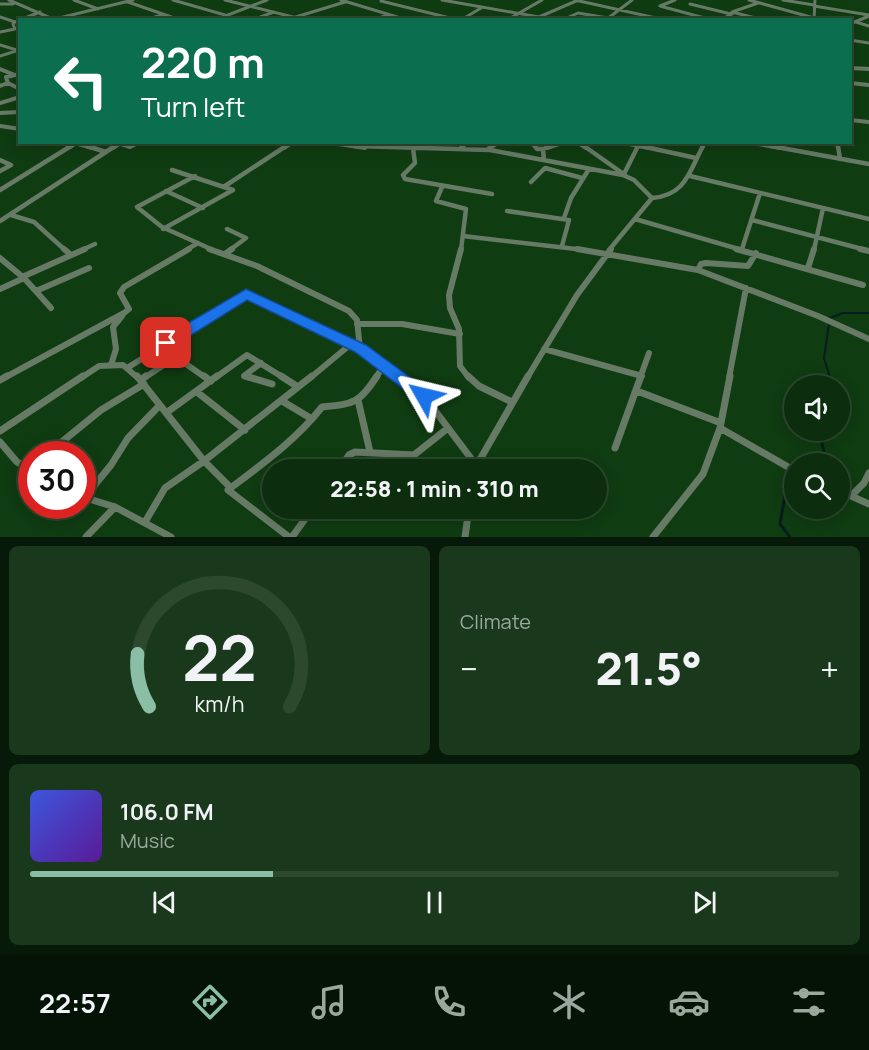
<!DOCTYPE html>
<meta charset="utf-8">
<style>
:root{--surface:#0c2d0e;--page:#1a391c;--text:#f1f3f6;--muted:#9aa89e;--line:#2c492e;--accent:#8abfa5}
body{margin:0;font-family:Manrope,sans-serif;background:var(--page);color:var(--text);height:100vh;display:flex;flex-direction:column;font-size:22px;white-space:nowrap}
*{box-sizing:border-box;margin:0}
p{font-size:20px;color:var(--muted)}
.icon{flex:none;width:33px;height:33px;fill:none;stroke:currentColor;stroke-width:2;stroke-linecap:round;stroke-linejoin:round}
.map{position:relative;height:537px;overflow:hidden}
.details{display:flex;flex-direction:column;gap:9px;padding:9px;background:#071908;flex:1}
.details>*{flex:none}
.hud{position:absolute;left:18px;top:18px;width:834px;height:126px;border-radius:0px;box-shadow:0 3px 15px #0003,0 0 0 2px var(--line);background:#0b6e4f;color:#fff;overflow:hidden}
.tools{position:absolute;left:784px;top:375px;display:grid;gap:12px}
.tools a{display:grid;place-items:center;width:66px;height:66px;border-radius:50%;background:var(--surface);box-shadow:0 3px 15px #0003,0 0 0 2px var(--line);font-size:30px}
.speed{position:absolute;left:18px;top:441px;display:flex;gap:12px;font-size:30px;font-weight:700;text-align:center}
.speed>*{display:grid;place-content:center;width:78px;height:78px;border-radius:50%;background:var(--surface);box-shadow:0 3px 15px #0003,0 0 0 2px var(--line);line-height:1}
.speed .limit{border:9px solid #d22;background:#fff;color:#111}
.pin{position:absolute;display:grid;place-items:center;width:51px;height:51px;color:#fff;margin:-26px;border-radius:12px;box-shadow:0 3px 9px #0006}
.me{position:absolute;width:66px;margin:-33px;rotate:307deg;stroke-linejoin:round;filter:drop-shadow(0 0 4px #0008)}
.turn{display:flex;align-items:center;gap:21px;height:126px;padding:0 24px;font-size:27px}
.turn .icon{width:78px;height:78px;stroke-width:2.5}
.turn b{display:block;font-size:42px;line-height:51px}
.big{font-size:45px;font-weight:800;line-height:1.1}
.details .card{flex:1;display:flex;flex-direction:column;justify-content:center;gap:9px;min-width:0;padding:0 21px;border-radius:9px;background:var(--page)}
.details .dial{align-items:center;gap:0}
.dial svg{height:156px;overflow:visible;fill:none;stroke:var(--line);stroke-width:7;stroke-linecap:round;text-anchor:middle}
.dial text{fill:var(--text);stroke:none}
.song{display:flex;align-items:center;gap:18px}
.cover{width:72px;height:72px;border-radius:9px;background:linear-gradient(135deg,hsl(230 70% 55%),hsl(270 70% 35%))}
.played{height:6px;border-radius:3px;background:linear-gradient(90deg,var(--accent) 30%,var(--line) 30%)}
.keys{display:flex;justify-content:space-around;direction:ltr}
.heat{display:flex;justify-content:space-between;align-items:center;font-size:33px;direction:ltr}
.details .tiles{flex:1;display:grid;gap:9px;grid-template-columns:1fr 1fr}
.card:last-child{grid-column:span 2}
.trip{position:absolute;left:262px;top:459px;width:345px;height:60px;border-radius:30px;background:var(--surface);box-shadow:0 3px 15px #0003,0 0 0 2px var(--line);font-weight:800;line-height:60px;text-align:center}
.tabs{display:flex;height:96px;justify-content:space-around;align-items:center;background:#051206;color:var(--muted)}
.tabs .icon{width:42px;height:42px}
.tabs .active{color:var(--accent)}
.tabs b{font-size:27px;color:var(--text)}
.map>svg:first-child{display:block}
</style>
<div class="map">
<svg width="869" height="537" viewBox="0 0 869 537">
<rect width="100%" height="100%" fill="#103c12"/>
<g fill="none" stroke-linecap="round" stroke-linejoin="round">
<path stroke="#081d1f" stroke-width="2" d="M830 318 843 313H869
M829 324 824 358 830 378"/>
<path stroke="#081d1f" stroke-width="3" d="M829 376 832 386
M819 430 826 461 823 464
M790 537 780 524 785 495 795 484"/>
<path stroke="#677a66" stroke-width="3" d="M9 0 55 20
M74 0 98 9
M173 0 225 15
M225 0 305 20
M341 0 407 20
M442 0 539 17 576 1
M575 0 665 20
M749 0 814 18
M783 0 814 5
M381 1 458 20
M128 2 180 20
M0 4H13
M690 4 731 14
M660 6 712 20
M660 6 675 0
M814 6 869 15
M732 12 763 20
M732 12 758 3
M0 17 15 22
M55 19 133 0
M607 19 632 0
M145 20 162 15
M215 20 267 0
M252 20 274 12
M286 20 345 2
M375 20 386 15
M461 20 481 8
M507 20 542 0
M570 20 569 17 578 13 608 18
M720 20 732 14
M814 20 815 0
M15 22 40 12
M856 22 869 26
M850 24 869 16
M0 32 15 29 13 24 15 22
M850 40 869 43
M0 45 20 51
M0 56 19 50"/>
<path stroke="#677a66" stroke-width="4" d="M850 68 869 69
M0 69 15 75
M8 83 20 89
M850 83 869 85
M0 86 8 83 6 77 20 74
M0 103 20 97
M0 113 20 112
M850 120 869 122
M0 126 20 129
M115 142 130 147 140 142
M325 142 365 148
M531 142 536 148
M577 142 586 148
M620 142 648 148
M747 142 780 148
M837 142 838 148
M75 143 92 148
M68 148 78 142
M113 148 119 144
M284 148 293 142
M461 148 467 142
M490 148 499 142
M547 148 565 142
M702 148 705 142"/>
<path stroke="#677a66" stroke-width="4.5" d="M87 146 106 152
M128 146H131
M355 146 490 150 623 175 634 180 652 198C686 195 689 172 703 146
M535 146 537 149H543
M584 146 625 175
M641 146 696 158
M771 146 869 164
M838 146 840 159
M413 148 415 163 403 175 405 179 492 194
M460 149 463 146
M488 149 492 146
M0 160 11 165
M544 160 543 149 551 146
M0 171 11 165
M624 174 638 146
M195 176 137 207 162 227 213 250
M690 176 869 219
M531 182 545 168 582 178
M225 186 286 146
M442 187 436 201 466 209 461 250
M0 190 71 146
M166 191 203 208
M507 211 569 220 562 246
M11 215 34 222 65 250
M564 218 571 198 589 169
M635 219 742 250
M752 220 866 250
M0 221 115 146
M163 229 233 190 172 170
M227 229 246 238 230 250
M463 236 585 250
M742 249 760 193
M82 250 95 244
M186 250 198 243
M609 250 652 198
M814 250 823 208"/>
<path stroke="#677a66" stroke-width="6" d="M64 249 71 255
M209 249 257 266 349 311 357 320 360 349
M461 249 449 295 450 308 459 329 460 366 469 378
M577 249 698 270 818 316 869 339
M736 249 863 285
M860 249 869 251
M225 254 232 249
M0 258 24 278 51 308
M808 268 814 249
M698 270 701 264 706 263 748 266 756 253
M22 277 85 249
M0 289 24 278
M36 291 89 268
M357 324H402L460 334
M544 349 642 376
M111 365 116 349 113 327 122 316
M127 368 246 294 360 349 399 378
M4 378 124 313 129 309 120 293 124 287 189 249
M81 378 99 366 123 365 138 378
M144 378 176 357 206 378
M215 378 247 355 284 378
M251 378 244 376 261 363
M310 378 351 344
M376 378 383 366
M527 378 577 295 611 249
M640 378 649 353
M729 378 746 288"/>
<path stroke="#677a66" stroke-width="7" d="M137 376 204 461 165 488 145 522
M204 376 211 381
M245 376 272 384
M281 376 298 387
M397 376 424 396 476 465
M468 376 479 386 512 402
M0 380 7 376
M141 380 146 376
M637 391 721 423
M197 392 245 430
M358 400 370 452
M282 401 312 419
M166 413 217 376
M720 428 795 471
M0 431 83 376
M0 442 17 462 32 470
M615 448 641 376
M47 454 101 410 144 384
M339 470 349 455 355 452 414 455 448 428
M474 470 528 376
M230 487 204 461 312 376
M840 491 869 504
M852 495 864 483 869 473
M83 497 115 507 171 537
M84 498 111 465 128 438 160 405
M86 537 115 507
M289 537 228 490C261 465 296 440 322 407 353 404 359 404 377 376
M292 537 313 508
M465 537 469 508
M653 537 703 474 720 428 730 376"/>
</g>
<path fill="#1a73e8" stroke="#114b97" stroke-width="1.5" d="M246 289 366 345 430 392 433 396 430 400 424 402 418 400 355 352 247 300 172 347H161L159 343 161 339Z"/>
</svg>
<div class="tools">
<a><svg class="icon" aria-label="sound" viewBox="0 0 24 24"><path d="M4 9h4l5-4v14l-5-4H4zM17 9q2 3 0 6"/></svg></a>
<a><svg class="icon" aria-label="search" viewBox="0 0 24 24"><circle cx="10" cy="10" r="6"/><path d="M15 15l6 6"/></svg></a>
</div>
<div class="speed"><div class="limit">30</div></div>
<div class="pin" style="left:166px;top:343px;background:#d93025"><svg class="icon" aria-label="arrive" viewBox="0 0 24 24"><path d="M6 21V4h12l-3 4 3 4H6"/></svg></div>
<svg class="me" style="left:424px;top:396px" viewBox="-20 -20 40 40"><path d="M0-17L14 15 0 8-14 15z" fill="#1a73e8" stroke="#fff" stroke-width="4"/></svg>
<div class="trip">22:58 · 1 min · 310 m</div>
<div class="hud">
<div class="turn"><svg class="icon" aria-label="left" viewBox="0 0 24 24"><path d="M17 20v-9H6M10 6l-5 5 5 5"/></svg><div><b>220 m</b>Turn left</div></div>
</div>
</div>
<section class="details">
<div class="tiles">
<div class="card dial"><svg viewBox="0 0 100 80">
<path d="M14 69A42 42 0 1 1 86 69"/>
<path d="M14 69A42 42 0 0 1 8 42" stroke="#8abfa5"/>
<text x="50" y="56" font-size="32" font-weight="700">22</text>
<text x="50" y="72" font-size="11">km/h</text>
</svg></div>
<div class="card"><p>Climate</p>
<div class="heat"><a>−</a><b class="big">21.5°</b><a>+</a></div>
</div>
<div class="card">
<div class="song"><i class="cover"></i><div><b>106.0 FM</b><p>Music</p></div></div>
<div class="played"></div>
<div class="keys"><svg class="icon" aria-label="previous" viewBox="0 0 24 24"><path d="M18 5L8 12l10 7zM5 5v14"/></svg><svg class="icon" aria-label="pause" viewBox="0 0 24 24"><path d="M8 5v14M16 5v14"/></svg><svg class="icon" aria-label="next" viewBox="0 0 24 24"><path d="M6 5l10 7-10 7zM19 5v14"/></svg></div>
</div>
</div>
</section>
<nav class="tabs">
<b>22:57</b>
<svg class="icon active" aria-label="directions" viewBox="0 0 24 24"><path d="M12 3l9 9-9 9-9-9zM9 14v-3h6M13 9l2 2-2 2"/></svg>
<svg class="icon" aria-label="music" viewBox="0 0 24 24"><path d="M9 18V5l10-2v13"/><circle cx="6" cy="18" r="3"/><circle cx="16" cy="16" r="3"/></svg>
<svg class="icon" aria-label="phone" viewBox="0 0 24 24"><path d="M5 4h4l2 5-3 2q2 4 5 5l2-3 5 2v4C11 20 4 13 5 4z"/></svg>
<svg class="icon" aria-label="climate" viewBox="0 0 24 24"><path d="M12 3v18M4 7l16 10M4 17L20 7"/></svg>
<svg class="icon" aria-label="car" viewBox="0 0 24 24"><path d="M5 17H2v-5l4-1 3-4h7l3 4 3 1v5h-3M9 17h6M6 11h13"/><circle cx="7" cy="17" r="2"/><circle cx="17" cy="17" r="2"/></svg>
<svg class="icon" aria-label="filters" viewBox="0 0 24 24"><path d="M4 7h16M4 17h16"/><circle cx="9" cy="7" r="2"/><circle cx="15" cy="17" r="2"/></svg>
</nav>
